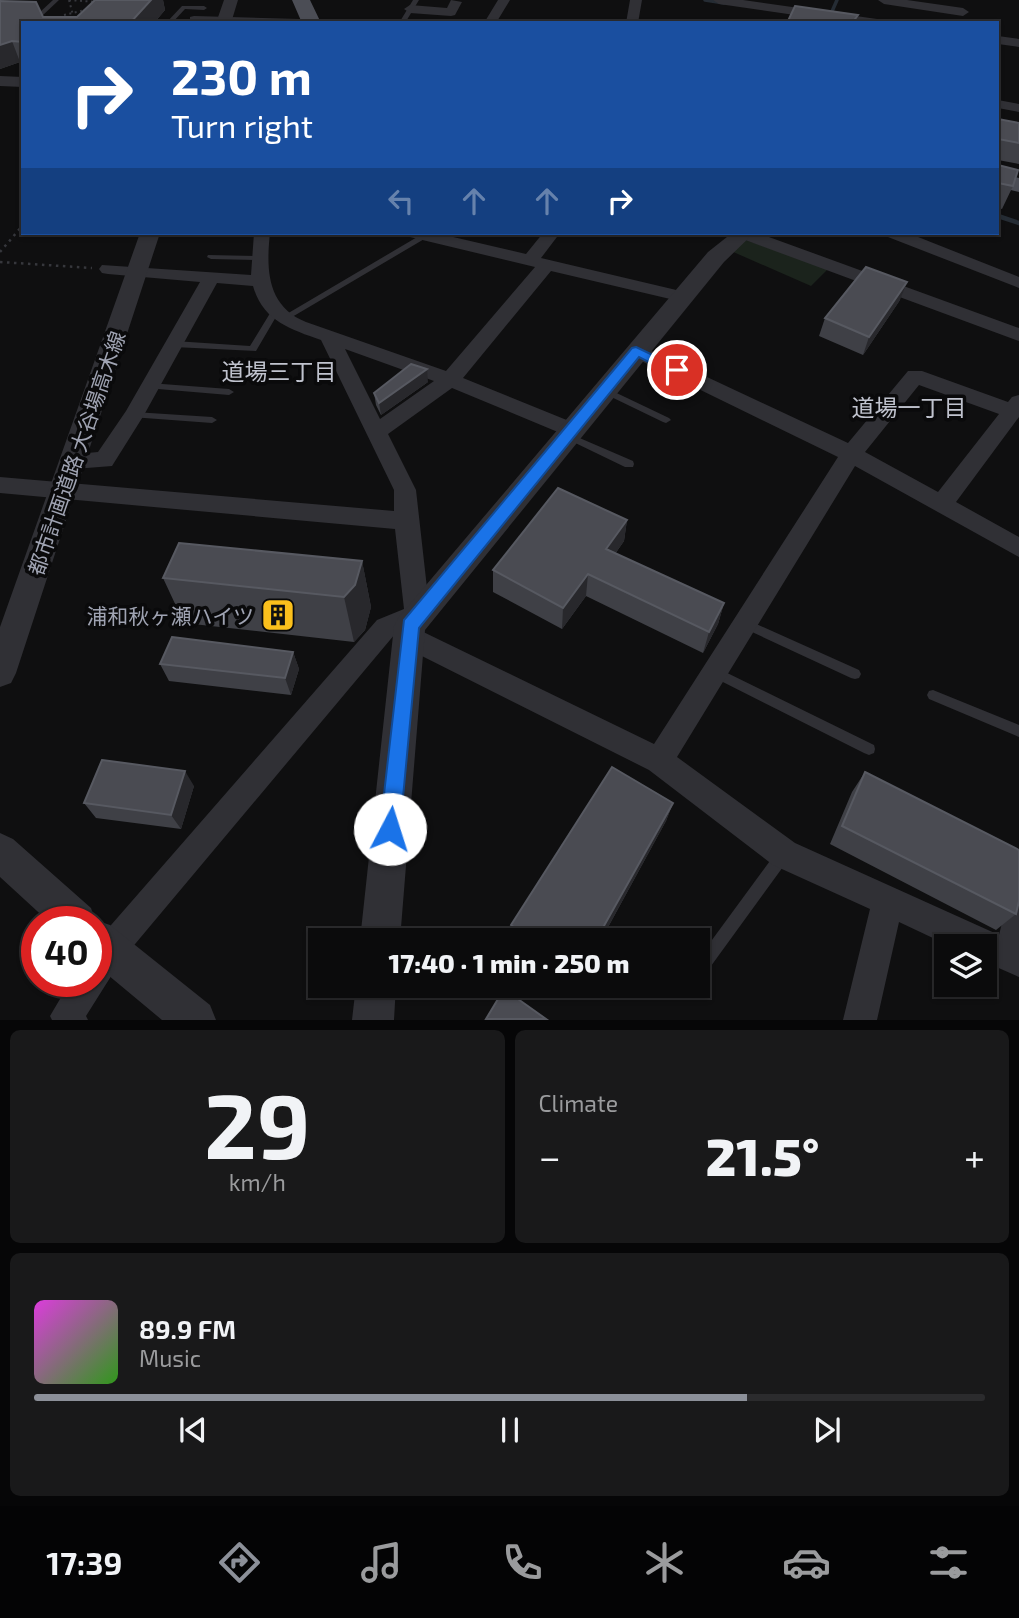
<!DOCTYPE html>
<meta charset="utf-8">
<style>
:root{--surface:#0b0b0c;--page:#19191a;--text:#f1f3f6;--muted:#9a9b9d;--line:#2b2b2d;--accent:#8c9099}
body{margin:0;font-family:"Exo 2","Noto Sans JP",sans-serif;background:var(--page);color:var(--text);height:100vh;display:flex;flex-direction:column;font-size:26px;white-space:nowrap}
*{box-sizing:border-box;margin:0}
p{font-size:23px;color:var(--muted)}
.icon{flex:none;width:38px;height:38px;fill:none;stroke:currentColor;stroke-width:2;stroke-linecap:round;stroke-linejoin:round}
.map{position:relative;height:1020px;overflow:hidden}
.drawer{display:flex;flex-direction:column;gap:10px;padding:10px;background:#060607;flex:1}
.drawer>*{flex:none}
.guide{position:absolute;left:21px;top:21px;width:978px;height:214px;border-radius:0px;box-shadow:0 2px 5px #0004,0 0 0 2px var(--line);background:#1a4fa0;color:#fff;overflow:hidden}
.fabs{position:absolute;left:934px;top:934px;display:grid;gap:14px}
.fabs a{display:grid;place-items:center;width:63px;height:63px;border-radius:0px;background:var(--surface);box-shadow:0 2px 5px #0004,0 0 0 2px var(--line);font-size:35px}
.speed{position:absolute;left:21px;top:906px;display:flex;gap:14px;font-size:35px;font-weight:700;text-align:center}
.speed>*{display:grid;place-content:center;width:91px;height:91px;border-radius:50%;background:var(--surface);box-shadow:0 2px 5px #0004,0 0 0 2px var(--line);line-height:1}
.speed .limit{border:10px solid #d22;background:#fff;color:#111}
.pin{position:absolute;display:grid;place-items:center;width:60px;height:60px;color:#fff;margin:-30px;border:4px solid #fff;border-radius:50%;box-shadow:0 2px 7px #0007}
.me{position:absolute;width:77px;margin:-38px;rotate:5deg;stroke-linejoin:round;filter:drop-shadow(0 0 5px #0008)}
.turn{display:flex;align-items:center;gap:24px;height:147px;padding:0 35px;font-size:32px}
.turn .icon{width:91px;height:91px;stroke-width:2.5}
.turn b{display:block;font-size:49px;line-height:60px}
.lanes{display:flex;align-items:center;height:66px;padding:0 35px;background:#0003;justify-content:center;gap:35px;direction:ltr}
.lanes .off{opacity:.35}
.big{font-size:52px;font-weight:800;line-height:1.1}
.drawer .tile{flex:1;display:flex;flex-direction:column;justify-content:center;gap:10px;min-width:0;padding:0 24px;border-radius:10px;background:var(--page)}
.drawer .dial{align-items:center;gap:0}
.dial b{font-size:91px;line-height:1}
.song{display:flex;align-items:center;gap:21px}
.cover{width:84px;height:84px;border-radius:10px;background:linear-gradient(135deg,hsl(300 70% 55%),hsl(110 70% 35%))}
.played{height:7px;border-radius:4px;background:linear-gradient(90deg,var(--accent) 75%,var(--line) 75%)}
.keys{display:flex;justify-content:space-around;direction:ltr}
.heat{display:flex;justify-content:space-between;align-items:center;font-size:38px;direction:ltr}
.drawer .tiles{flex:1;display:grid;gap:10px;grid-template-columns:1fr 1fr}
.tile:last-child{grid-column:span 2}
.trip{position:absolute;left:308px;top:928px;width:402px;height:70px;border-radius:0px;background:var(--surface);box-shadow:0 2px 5px #0004,0 0 0 2px var(--line);font-weight:800;line-height:70px;text-align:center}
.tabs{display:flex;height:112px;justify-content:space-around;align-items:center;background:#040405;color:var(--muted)}
.tabs .icon{width:49px;height:49px}
.tabs .current{color:var(--accent)}
.tabs b{font-size:32px;color:var(--text)}
.map>svg:first-child{display:block}
</style>
<div class="map">
<svg width="1019" height="1020" viewBox="0 0 1019 1020">
<rect width="100%" height="100%" fill="#0f0f10"/>
<path fill="#1b231c" d="M745 240 829 268 811 286 731 251Z"/>
<g fill="none" stroke-linecap="round" stroke-linejoin="round">
<path stroke="#252c34" stroke-width="3.5" d="M705 0 724 3
M830 16 837 0"/>
<path stroke="#252c34" stroke-width="4.5" d="M998 216 1019 223"/>
<path stroke="#36373c" stroke-width="2" stroke-dasharray="2 3.5" stroke-linecap="butt" d="M69 0 98 2
M69 0 75 23
M64 15 89 9"/>
<path stroke="#36373c" stroke-width="2.5" stroke-dasharray="2.5 4.5" stroke-linecap="butt" d="M0 252 23 225
M0 262 92 268"/>
<path fill="#303035" fill-rule="evenodd" d="M53 0H59L42 16 30 17 27 15 39 13Z
M413 0H419L405 23H399Z
M182 6H204L207 8 204 10 185 9 172 23H166Z
M424 233H430L431 235 287 320 284 321 280 318Z
M208 255 259 256 263 258 259 260 211 259 207 257Z
M276 307 280 310 256 351 174 347 170 344 174 341 250 346 272 310Z
M149 383 229 389 234 392 229 395 146 388 144 386Z
M604 387 669 418 671 420 666 423 663 422 601 392 599 390Z
M134 412 212 417 217 420 212 423 131 417 129 415 131 413Z
M568 433 633 461 634 464 633 467H625L565 438 563 436Z
M743 618 859 670 861 674 859 678 855 679 851 678 739 626 737 623 739 620Z
M715 667 874 745 875 749 874 753 869 755 864 753 711 676 709 672 711 668Z
M933 690 1019 725V737L929 699 927 695 929 691Z
M783 848 788 850 790 855 788 860 703 977 698 979V959L778 850Z"/>
<path fill="#303035" fill-rule="evenodd" d="M451 0 462 2 455 15 451 16 410 13 404 9 410 5 447 8Z
M498 0H510L496 23H484Z
M630 0H642L638 23H626Z
M713 0H743L877 19 883 23H850L719 4Z
M878 0H907L963 8 969 12 963 16 884 4Z
M194 16 299 19 305 23H190V17Z
M998 36 1019 39V47L998 44Z
M998 100 1019 104V112L998 108Z
M254 233H270C266 270 267 306 306 322L446 371 535 267 410 237 408 233H436L526 254 543 233H560L541 258 689 293 692 297 689 301 683 302 551 271 463 378 579 425 583 430 579 435 572 437 565 435 452 388 388 434 416 490 430 615 426 622 413 627 654 744 838 457 629 355 626 351 629 347H643L848 443 908 371H922L1008 402 1012 397 1019 395V417L956 502 1019 537V557L855 466 677 757 795 843 999 935 1008 899 1019 894V977L985 962V947H952L899 922 877 1020H843L870 909 773 865 649 770 398 644 395 634 120 962 86 1016 88 1020H52L50 1016 70 982H96L98 940 377 620 404 609 395 529 0 493V477L394 511V490L321 340C290 329 263 321 253 286L217 283 144 415 112 466 74 469 66 467 63 461 66 455 98 452 126 411 200 282 108 274 102 273 99 269 102 265 251 275ZM345 349 434 381 380 419ZM919 385 999 414 938 492 865 452Z
M735 233H758L1019 328V341L737 237Z
M886 233H908L1019 277V288L888 237Z"/>
<path fill="#303035" fill-rule="evenodd" d="M224 0H238L231 23H216Z
M0 76 23 77V87L0 86Z
M140 233H160L16 673 11 683 0 687V627Z
M732 233H754L724 262 425 630 400 940H360L394 626 399 617 708 252Z
M0 833 13 839 91 908 95 920 110 925 210 1005 216 1020H162L96 965V922H49L0 877Z
M356 985H396L394 1020H352Z"/>
<path fill="#4b4d55" fill-rule="evenodd" d="M292 0H310L321 23H302Z
M998 173 1019 178V192L998 187Z"/>
</g>
<path fill="#3f4046" d="M95 0H163L165 10 154 23H23V63L20 62 0 69V1L43 17H77Z
M998 119 1019 123V164L998 160Z
M998 165 1013 186 1002 209 998 208Z
M900 300 863 355 819 336 825 318Z
M428 382 381 415 376 405 374 393Z
M627 520 624 541 615 554 724 603 718 624 703 653 586 596 562 629 493 592V570Z
M362 561 371 607 365 630 354 642 184 623 163 578Z
M293 652 299 669 291 695 169 681 160 664Z
M865 772 1016 914 996 930 830 844 852 792Z
M194 786 181 829 96 818 84 803Z
M673 803 666 821 601 940H511V925Z"/>
<path fill="#28282c" d="M151 0H163L165 10 154 23H130Z
M12 41 20 62 0 69V45Z
M907 282 900 300 863 355 869 337Z
M427 369 428 382 381 415 379 403Z
M627 520 624 541 603 571 606 549Z
M362 561 371 607 365 630 354 642 344 597Z
M588 574 586 596 562 629 563 608Z
M724 603 718 624 703 653 709 632Z
M293 652 299 669 291 695 285 678Z
M185 771 194 786 181 829 171 815Z
M673 803 666 821 601 940H596Z"/>
<path fill="#4a4b52" stroke="#575961" stroke-width="2" d="M95 0H151L130 23H23V42L12 41 0 45V1L36 2 43 17H77Z
M795 6 858 15 852 23H787Z
M998 119 1019 123V143L998 139Z
M998 165 1018 170 1013 186 998 183Z
M866 267 907 282 869 337 825 318Z
M411 364 427 369 379 403 374 393Z
M558 488 627 520 606 549 724 603 709 632 588 574 563 608 493 570Z
M179 543 362 561 355 585 344 597 163 578Z
M172 637 293 652 285 678 160 664Z
M102 760 185 771 171 815 84 803Z
M612 767 673 803 596 940H532L511 925Z
M865 772 1019 850V901L1016 914 842 826Z
M504 989 546 1019H486Z"/>
<path fill="#1a73e8" stroke="#114b97" stroke-width="2" d="M636 347 684 370 682 374H672L639 357 419 628 400 829 397 837 390 840 383 837 380 829 404 620 632 348Z"/>
<defs>
<symbol id="building-square" viewBox="-11 -11 22 22"><rect x="-9" y="-9" width="18" height="18" rx="4" fill="#fbc01c" stroke="#0a0a0b"/><path d="M-4-6H4V6H1V3H-1V6H-4ZM-2.5-4.3h1.7v1.8h-1.7ZM.8-4.3h1.7v1.8H.8ZM-2.5-1h1.7V.8h-1.7ZM.8-1h1.7V.8H.8Z" fill="#111"/></symbol>
</defs>
<g fill-rule="evenodd">
<use href="#building-square" x="259" y="596" width="38" height="38"/>
</g>
<g text-anchor="middle" dominant-baseline="central" stroke-width="7" stroke-linejoin="round" paint-order="stroke">
<g font-size="21" fill="#9fa3b2" stroke="#0a0a0b">
<text transform="translate(76 453) rotate(-71)">都市計画道路 大谷場高木線</text>
</g>
<g font-size="21" fill="#9fa3b2" stroke="#0a0a0b" text-anchor="end">
<text x="254" y="615">浦和秋ヶ瀬ハイツ</text>
</g>
<g font-size="23" fill="#c0c3ce" stroke="#0a0a0b">
<text x="279" y="371">道場三丁目</text>
<text x="909" y="407">道場一丁目</text>
</g>
</g>
</svg>
<div class="fabs">
<a><svg class="icon" aria-label="layers" viewBox="0 0 24 24"><path d="M12 4l9 5-9 5-9-5zM3 14l9 5 9-5"/></svg></a>
</div>
<div class="speed"><div class="limit">40</div></div>
<div class="pin" style="left:677px;top:370px;background:#d93025"><svg class="icon" aria-label="arrive" viewBox="0 0 24 24"><path d="M6 21V4h12l-3 4 3 4H6"/></svg></div>
<svg class="me" style="left:390px;top:829px" viewBox="-20 -20 40 40"><circle r="19" fill="#fff"/><path d="M0-13L10 11 0 6-10 11z" fill="#1a73e8"/></svg>
<div class="trip">17:40 · 1 min · 250 m</div>
<div class="guide">
<div class="turn"><svg class="icon" aria-label="right" viewBox="0 0 24 24"><path d="M7 20v-9h11M14 6l5 5-5 5"/></svg><div><b>230 m</b>Turn right</div></div>
<div class="lanes"><svg class="icon off" aria-label="left" viewBox="0 0 24 24"><path d="M17 20v-9H6M10 6l-5 5 5 5"/></svg><svg class="icon off" aria-label="ahead" viewBox="0 0 24 24"><path d="M12 20V5M6 11l6-6 6 6"/></svg><svg class="icon off" aria-label="ahead" viewBox="0 0 24 24"><path d="M12 20V5M6 11l6-6 6 6"/></svg><svg class="icon" aria-label="right" viewBox="0 0 24 24"><path d="M7 20v-9h11M14 6l5 5-5 5"/></svg></div>
</div>
</div>
<section class="drawer">
<div class="tiles">
<div class="tile dial"><b>29</b><p>km/h</p></div>
<div class="tile"><p>Climate</p>
<div class="heat"><a>−</a><b class="big">21.5°</b><a>+</a></div>
</div>
<div class="tile">
<div class="song"><i class="cover"></i><div><b>89.9 FM</b><p>Music</p></div></div>
<div class="played"></div>
<div class="keys"><svg class="icon" aria-label="previous" viewBox="0 0 24 24"><path d="M18 5L8 12l10 7zM5 5v14"/></svg><svg class="icon" aria-label="pause" viewBox="0 0 24 24"><path d="M8 5v14M16 5v14"/></svg><svg class="icon" aria-label="next" viewBox="0 0 24 24"><path d="M6 5l10 7-10 7zM19 5v14"/></svg></div>
</div>
</div>
</section>
<nav class="tabs">
<b>17:39</b>
<svg class="icon current" aria-label="directions" viewBox="0 0 24 24"><path d="M12 3l9 9-9 9-9-9zM9 14v-3h6M13 9l2 2-2 2"/></svg>
<svg class="icon" aria-label="music" viewBox="0 0 24 24"><path d="M9 18V5l10-2v13"/><circle cx="6" cy="18" r="3"/><circle cx="16" cy="16" r="3"/></svg>
<svg class="icon" aria-label="phone" viewBox="0 0 24 24"><path d="M5 4h4l2 5-3 2q2 4 5 5l2-3 5 2v4C11 20 4 13 5 4z"/></svg>
<svg class="icon" aria-label="climate" viewBox="0 0 24 24"><path d="M12 3v18M4 7l16 10M4 17L20 7"/></svg>
<svg class="icon" aria-label="car" viewBox="0 0 24 24"><path d="M5 17H2v-5l4-1 3-4h7l3 4 3 1v5h-3M9 17h6M6 11h13"/><circle cx="7" cy="17" r="2"/><circle cx="17" cy="17" r="2"/></svg>
<svg class="icon" aria-label="filters" viewBox="0 0 24 24"><path d="M4 7h16M4 17h16"/><circle cx="9" cy="7" r="2"/><circle cx="15" cy="17" r="2"/></svg>
</nav>
